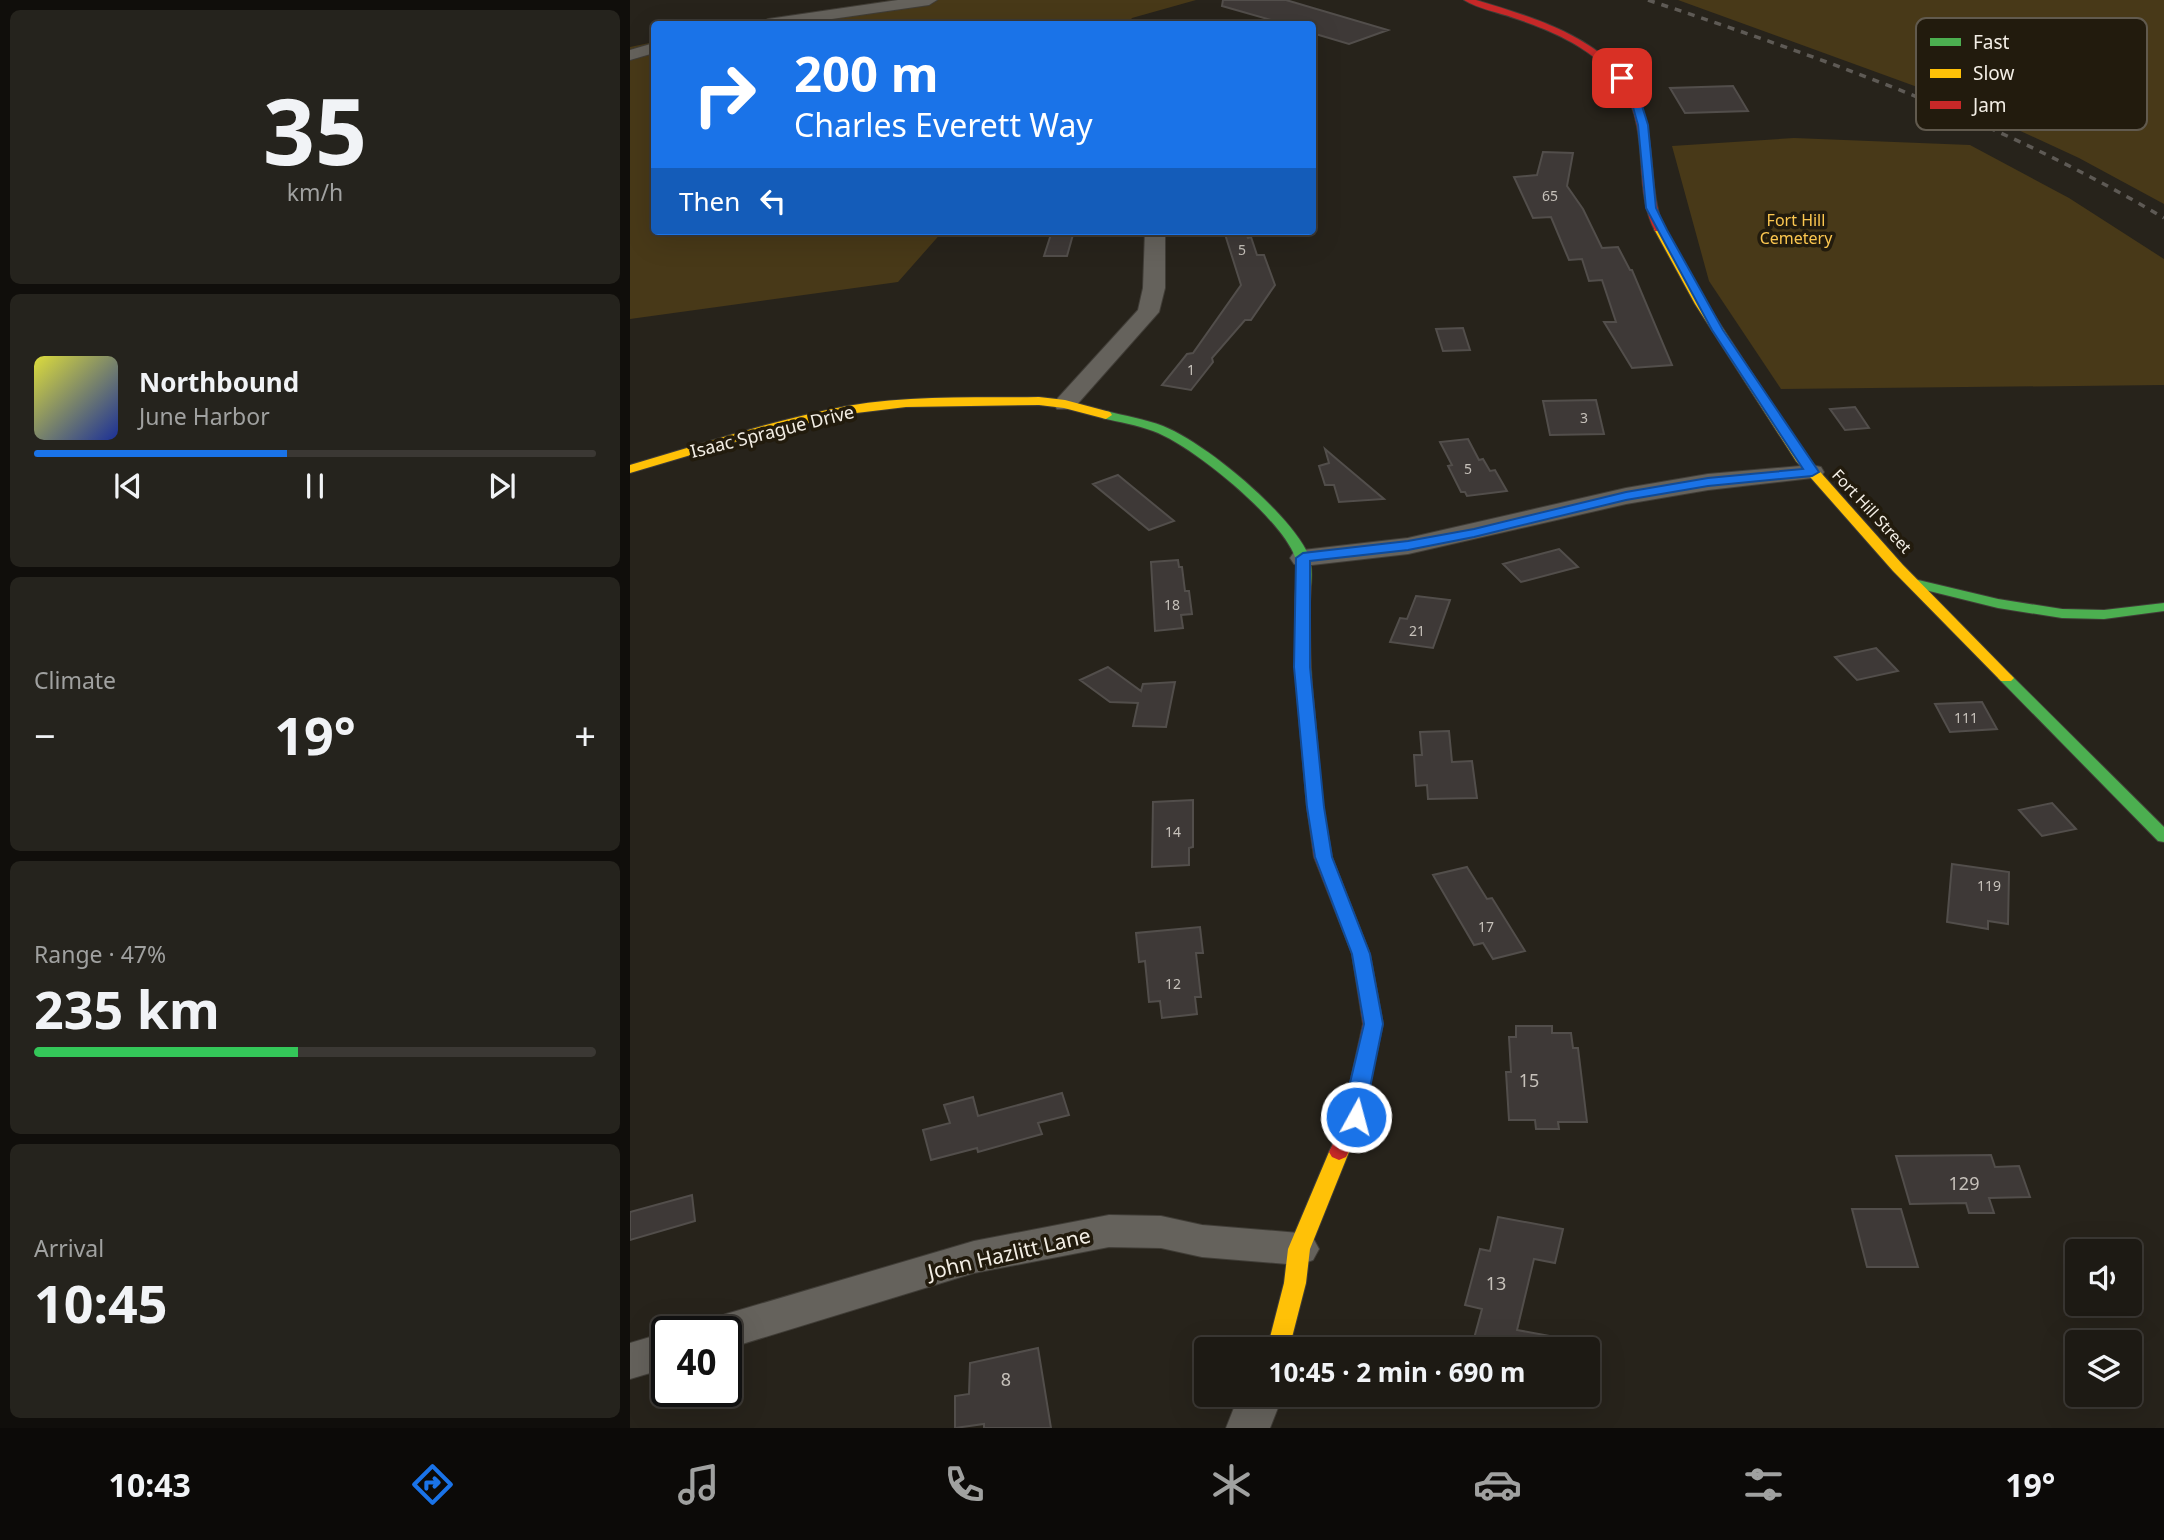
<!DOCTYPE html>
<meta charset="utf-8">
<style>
:root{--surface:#1d1a14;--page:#25231d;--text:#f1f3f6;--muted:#a0a1a0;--line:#3b3834;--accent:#1a73e8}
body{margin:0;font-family:"Noto Sans",sans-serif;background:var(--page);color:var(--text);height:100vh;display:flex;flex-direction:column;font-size:26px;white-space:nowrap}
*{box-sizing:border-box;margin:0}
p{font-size:23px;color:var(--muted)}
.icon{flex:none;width:38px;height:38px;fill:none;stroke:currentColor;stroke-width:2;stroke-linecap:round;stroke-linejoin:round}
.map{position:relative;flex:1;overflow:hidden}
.drawer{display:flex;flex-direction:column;gap:10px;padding:10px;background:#100e0b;width:630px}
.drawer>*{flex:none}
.banner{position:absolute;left:21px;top:21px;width:665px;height:214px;border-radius:7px;box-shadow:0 7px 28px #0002,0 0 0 2px var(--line);background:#1a73e8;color:#fff;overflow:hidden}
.tools{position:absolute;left:1435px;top:1239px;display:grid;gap:14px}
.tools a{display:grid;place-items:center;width:77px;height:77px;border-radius:7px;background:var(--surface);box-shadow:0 7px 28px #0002,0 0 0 2px var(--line);font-size:35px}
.speed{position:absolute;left:21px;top:1316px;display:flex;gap:14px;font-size:35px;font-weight:700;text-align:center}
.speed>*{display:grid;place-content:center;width:91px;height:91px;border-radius:50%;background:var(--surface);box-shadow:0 7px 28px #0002,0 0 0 2px var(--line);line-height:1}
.speed .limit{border:4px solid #111;border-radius:10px;background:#fff;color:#111}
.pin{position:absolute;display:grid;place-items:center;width:60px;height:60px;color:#fff;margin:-30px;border-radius:14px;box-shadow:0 4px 10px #0006}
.me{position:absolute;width:77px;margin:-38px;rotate:7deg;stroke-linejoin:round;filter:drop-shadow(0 0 5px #0008)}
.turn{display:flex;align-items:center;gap:24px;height:147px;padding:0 28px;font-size:32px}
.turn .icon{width:91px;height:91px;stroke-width:2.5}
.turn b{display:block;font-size:49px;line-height:60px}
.then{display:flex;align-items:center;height:66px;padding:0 28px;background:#0003;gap:14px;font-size:26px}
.big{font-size:52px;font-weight:700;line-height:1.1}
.drawer .card{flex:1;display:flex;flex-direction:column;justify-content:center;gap:10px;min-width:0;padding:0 24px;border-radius:10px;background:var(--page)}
.drawer .dial{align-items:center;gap:0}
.dial b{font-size:91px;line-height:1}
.song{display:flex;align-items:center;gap:21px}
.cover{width:84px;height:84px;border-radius:10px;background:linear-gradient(135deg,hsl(60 70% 55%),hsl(230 70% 35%))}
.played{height:7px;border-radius:4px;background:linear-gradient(90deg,var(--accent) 45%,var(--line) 45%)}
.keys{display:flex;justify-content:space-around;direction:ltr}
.heat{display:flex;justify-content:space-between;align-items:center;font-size:38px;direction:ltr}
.charge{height:10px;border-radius:5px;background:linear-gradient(90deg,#34c759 47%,var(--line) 0)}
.trip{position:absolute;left:564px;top:1337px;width:406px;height:70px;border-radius:7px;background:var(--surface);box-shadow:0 7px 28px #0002,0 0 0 2px var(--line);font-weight:700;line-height:70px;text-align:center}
.menu{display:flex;height:112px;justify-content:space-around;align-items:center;background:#0c0a08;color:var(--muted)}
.menu .icon{width:49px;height:49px}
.menu .current{color:var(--accent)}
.menu b{font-size:32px;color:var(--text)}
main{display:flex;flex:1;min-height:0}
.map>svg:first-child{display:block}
</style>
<main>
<section class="drawer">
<div class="card dial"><b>35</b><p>km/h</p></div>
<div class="card">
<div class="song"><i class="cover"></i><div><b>Northbound</b><p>June Harbor</p></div></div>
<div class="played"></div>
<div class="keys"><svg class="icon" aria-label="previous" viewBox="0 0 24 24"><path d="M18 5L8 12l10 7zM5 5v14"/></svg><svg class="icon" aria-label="pause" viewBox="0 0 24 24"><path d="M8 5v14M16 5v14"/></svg><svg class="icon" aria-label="next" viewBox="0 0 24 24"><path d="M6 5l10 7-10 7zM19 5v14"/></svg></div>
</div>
<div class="card"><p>Climate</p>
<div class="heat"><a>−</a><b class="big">19°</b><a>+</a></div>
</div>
<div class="card"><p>Range · 47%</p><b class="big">235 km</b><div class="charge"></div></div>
<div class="card"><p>Arrival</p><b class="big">10:45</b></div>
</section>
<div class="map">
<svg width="1534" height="1428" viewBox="0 0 1534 1428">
<rect width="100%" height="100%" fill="#27231b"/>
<path fill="#483918" d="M263 0H566L502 18 497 24H101Z
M1048 0H1534V204L1449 158 1323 100Z
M24 42V231H313L268 282 0 319V47Z
M1164 138 1340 145 1439 198 1534 259V385L1151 389 1079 281 1042 146Z"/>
<path fill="#3e3937" stroke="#524e4b" stroke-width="2" d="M593 0H656L758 30 719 44 682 33V24H655L592 6Z
M1103 86 1118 111 1055 113 1040 88Z
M913 152 943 153 937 186 953 209 972 248 988 247 1000 270H1002L1042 365 1002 368 974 322H986L972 280 959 281 952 259 939 260 921 217 903 218 884 177 907 175Z
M422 231H444L437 256H414Z
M594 231H615L618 238 621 237 627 255H634L645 285 621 320H615L582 358 583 362 561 390 532 385 557 354 563 353 611 285Z
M833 328 840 350 813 351 806 329Z
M966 400 974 434 920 435 913 401Z
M1225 407 1239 428 1215 430 1200 409Z
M838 439 849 460 853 459 860 471 865 470 877 491 837 496 835 492H831L818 466 822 465 810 442Z
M695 449 709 461 754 499 709 502 704 485H695L689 466 699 463Z
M488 475 544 521 519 530 463 484Z
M929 549 948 567 891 582 873 564Z
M548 560 549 567H552L555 591H559L562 614 551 615 553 628 525 631 521 562Z
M786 596 820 600 803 648 760 642 770 618 777 619Z
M1246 648 1268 671 1227 680 1205 657Z
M478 667 511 691 513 684 545 682 536 727 503 726 508 703 480 702 450 680Z
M1352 702 1367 729 1320 732 1305 704Z
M819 731 822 762 842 761 847 798 798 799 797 785 786 786 784 755H792L790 732Z
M563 800V847L559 848V865L522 867 523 802Z
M1422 803 1446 829 1412 836 1389 810Z
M1322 864 1379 872 1378 924 1358 921V929L1317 922Z
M837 867 857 899 862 898 895 951 863 959 853 943 844 945 803 875Z
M570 927 573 953H566L571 997H565L567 1014 532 1018 530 1001 519 1002 515 961 509 962 506 933Z
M886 1026H922V1033H941L943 1048H948L957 1122H928L929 1129H906L905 1120H879L876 1072H881L879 1037H886Z
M432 1093 439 1115 408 1123 412 1134 348 1152 347 1148 301 1160 293 1130 320 1123 314 1105 343 1097 348 1116Z
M1361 1155 1365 1167 1389 1166 1400 1197 1359 1198 1364 1213H1339L1336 1203 1280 1204 1266 1156Z
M62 1195 65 1221 0 1240V1212Z
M1222 1209H1271L1288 1267H1237Z
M868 1217 933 1229 925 1263 904 1259 887 1330 931 1338 930 1349H877L843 1342 852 1309 835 1305 850 1249 860 1251Z
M408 1348 421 1428H354V1424L325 1428V1396L339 1394 340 1363Z"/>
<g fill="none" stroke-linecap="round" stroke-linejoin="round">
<defs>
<path id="street" d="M268 0H307L299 5 167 24H130L138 19Z
M24 43V53L0 60V50Z
M515 231H535V288L529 312 443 409H427L423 404 427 399 508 310 513 288Z
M1182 465 1191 467 1194 472 1191 477 1078 490 996 504 778 554 673 566 664 564 660 558 664 552 673 550 778 538 996 488 1078 474Z
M479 1215 531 1216 572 1225 669 1233 683 1238 689 1249 683 1260 669 1265 572 1257 531 1248 479 1247 344 1273 96 1349V1332H75L81 1320 96 1314 344 1241Z
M37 1332V1368L0 1379V1343Z
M609 1395H653L640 1428H596Z"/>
<path id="fast" d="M476 411C495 416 515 419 533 426 576 443 661 514 679 556 684 569 680 591 680 604 680 639 680 672 684 706L682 709H670L668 706C665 670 665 635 665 599 666 587 669 568 665 557 651 518 562 445 523 431 507 425 489 422 472 418V412Z
M1284 579 1368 599 1432 609 1474 610 1534 603V611L1474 619 1432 618 1368 608 1279 586 1277 583 1279 580Z
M1376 673 1381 675 1534 827V842L1528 841 1371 681 1368 678Z"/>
<path id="slow" d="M1029 226 1034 229 1077 304 1176 456 1273 565 1381 675 1384 678 1381 681H1371L1263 571 1166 461 1065 304 1024 229Z
M409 397 435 400 480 412 482 415 476 419 434 408 409 405 276 407 218 414 135 433 0 473V465C72 444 143 420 217 406 280 395 345 398 409 397Z
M709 1144 716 1147 719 1152 680 1249 676 1283 659 1349H637L654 1283 658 1249 699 1152 702 1147Z"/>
<path id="jam" d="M834 0H846C915 21 997 44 1016 123 1025 159 1020 194 1034 229L1033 231H1025C1008 198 1014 161 1007 126 996 64 939 36 884 18 868 12 848 9 834 0Z
M676 701 684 706 693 807 702 857 740 954 753 1024 740 1083 736 1117 716 1157 709 1160 702 1157 699 1152 716 1117 720 1083 733 1024 722 954 684 857 677 807 668 706Z"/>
</defs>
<use href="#street" stroke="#403d37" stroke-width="2"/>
<use href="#fast" stroke="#403d37" stroke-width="2"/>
<use href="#slow" stroke="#403d37" stroke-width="2"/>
<use href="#jam" stroke="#403d37" stroke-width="2"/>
<use href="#street" fill="#65625c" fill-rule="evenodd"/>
<use href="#fast" fill="#4caf50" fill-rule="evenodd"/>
<use href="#slow" fill="#ffc107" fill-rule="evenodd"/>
<use href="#jam" fill="#c62828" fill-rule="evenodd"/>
<path stroke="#5e5a55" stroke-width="3.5" stroke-dasharray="7 7" stroke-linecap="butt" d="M1018 0C1200 61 1367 119 1534 218"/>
</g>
<path fill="#1a73e8" stroke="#114b97" stroke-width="2" d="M989 76H996L1008 93 1018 125 1026 208 1037 230 1093 330 1189 472 1182 476 1078 486 996 500 844 537 778 550 680 561V667L694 807 702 857 740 954 753 1024 733 1122 726 1125 718 1122 715 1117 720 1083 734 1024 722 954 685 857 677 807 664 667 666 558 673 553 778 541 844 529 996 492 1078 478 1173 469 1082 330 1016 208 1008 125 999 93 988 78Z"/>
<g text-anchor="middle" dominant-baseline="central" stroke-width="7" stroke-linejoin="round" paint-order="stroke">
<g font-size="14" fill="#c6c1ba">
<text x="920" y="195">65</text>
<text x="612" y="249">5</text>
<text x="561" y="369">1</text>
<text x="954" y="417">3</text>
<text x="838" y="468">5</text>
<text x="542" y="604">18</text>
<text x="787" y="630">21</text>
<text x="1336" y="717">111</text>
<text x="543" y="831">14</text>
<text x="1359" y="885">119</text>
<text x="856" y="926">17</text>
<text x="543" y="983">12</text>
</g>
<g font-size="16" fill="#fcc750" stroke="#221b0d">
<text x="1166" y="220">Fort Hill<tspan x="1166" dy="18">Cemetery</tspan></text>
</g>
<g font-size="16" fill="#f3eee5" stroke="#221b0d">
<text transform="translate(1242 511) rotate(47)">Fort Hill Street</text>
</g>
<g font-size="18" fill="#f3eee5" stroke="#221b0d">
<text transform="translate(142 431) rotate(-14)">Isaac Sprague Drive</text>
</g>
<g font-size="18" fill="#c6c1ba">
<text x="899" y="1080">15</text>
<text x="1334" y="1183">129</text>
<text x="866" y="1283">13</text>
<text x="376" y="1379">8</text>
</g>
<g font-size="21" fill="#f3eee5" stroke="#221b0d">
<text transform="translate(379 1253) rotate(-13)">John Hazlitt Lane</text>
</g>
</g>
<rect x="1286" y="18" width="231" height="112" rx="10" fill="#221b0d" stroke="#615a4e" stroke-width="2"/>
<rect x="1300" y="38" width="31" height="8" fill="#4caf50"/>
<rect x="1300" y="69" width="31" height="9" fill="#ffc107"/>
<rect x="1300" y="101" width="31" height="8" fill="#c62828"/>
<g font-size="19" fill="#f3eee5">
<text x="1343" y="49">Fast</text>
<text x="1343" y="80">Slow</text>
<text x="1343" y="112">Jam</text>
</g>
</svg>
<div class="tools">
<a><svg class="icon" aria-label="sound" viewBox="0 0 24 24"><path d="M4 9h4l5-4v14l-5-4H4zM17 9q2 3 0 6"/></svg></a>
<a><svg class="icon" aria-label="layers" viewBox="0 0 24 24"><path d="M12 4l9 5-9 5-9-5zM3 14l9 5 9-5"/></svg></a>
</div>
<div class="speed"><div class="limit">40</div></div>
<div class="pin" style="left:992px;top:78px;background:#d93025"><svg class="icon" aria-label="arrive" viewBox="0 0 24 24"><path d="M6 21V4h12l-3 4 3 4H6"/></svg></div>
<svg class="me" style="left:726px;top:1117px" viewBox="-20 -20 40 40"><circle r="17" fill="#1a73e8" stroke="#fff" stroke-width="3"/><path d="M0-11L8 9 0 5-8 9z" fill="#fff"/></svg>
<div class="trip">10:45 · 2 min · 690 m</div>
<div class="banner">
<div class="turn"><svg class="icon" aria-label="right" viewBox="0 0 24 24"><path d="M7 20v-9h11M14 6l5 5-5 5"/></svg><div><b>200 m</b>Charles Everett Way</div></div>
<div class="then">Then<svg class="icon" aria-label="left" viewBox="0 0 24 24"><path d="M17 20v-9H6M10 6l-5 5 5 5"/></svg></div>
</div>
</div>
</main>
<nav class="menu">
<b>10:43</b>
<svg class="icon current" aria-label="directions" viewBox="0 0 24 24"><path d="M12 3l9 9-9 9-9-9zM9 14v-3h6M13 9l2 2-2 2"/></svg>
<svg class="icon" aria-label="music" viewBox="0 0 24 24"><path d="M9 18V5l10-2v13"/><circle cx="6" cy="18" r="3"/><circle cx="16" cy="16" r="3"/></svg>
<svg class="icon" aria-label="phone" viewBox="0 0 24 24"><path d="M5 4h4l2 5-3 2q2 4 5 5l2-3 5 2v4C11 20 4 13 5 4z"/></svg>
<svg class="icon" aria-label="climate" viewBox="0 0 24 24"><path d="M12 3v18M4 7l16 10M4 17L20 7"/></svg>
<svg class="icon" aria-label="car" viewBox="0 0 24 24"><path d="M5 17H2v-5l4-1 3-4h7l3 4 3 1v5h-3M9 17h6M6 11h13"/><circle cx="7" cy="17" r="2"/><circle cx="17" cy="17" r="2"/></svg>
<svg class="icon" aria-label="filters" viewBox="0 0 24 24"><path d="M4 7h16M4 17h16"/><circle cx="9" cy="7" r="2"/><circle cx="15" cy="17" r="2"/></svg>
<b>19°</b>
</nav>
